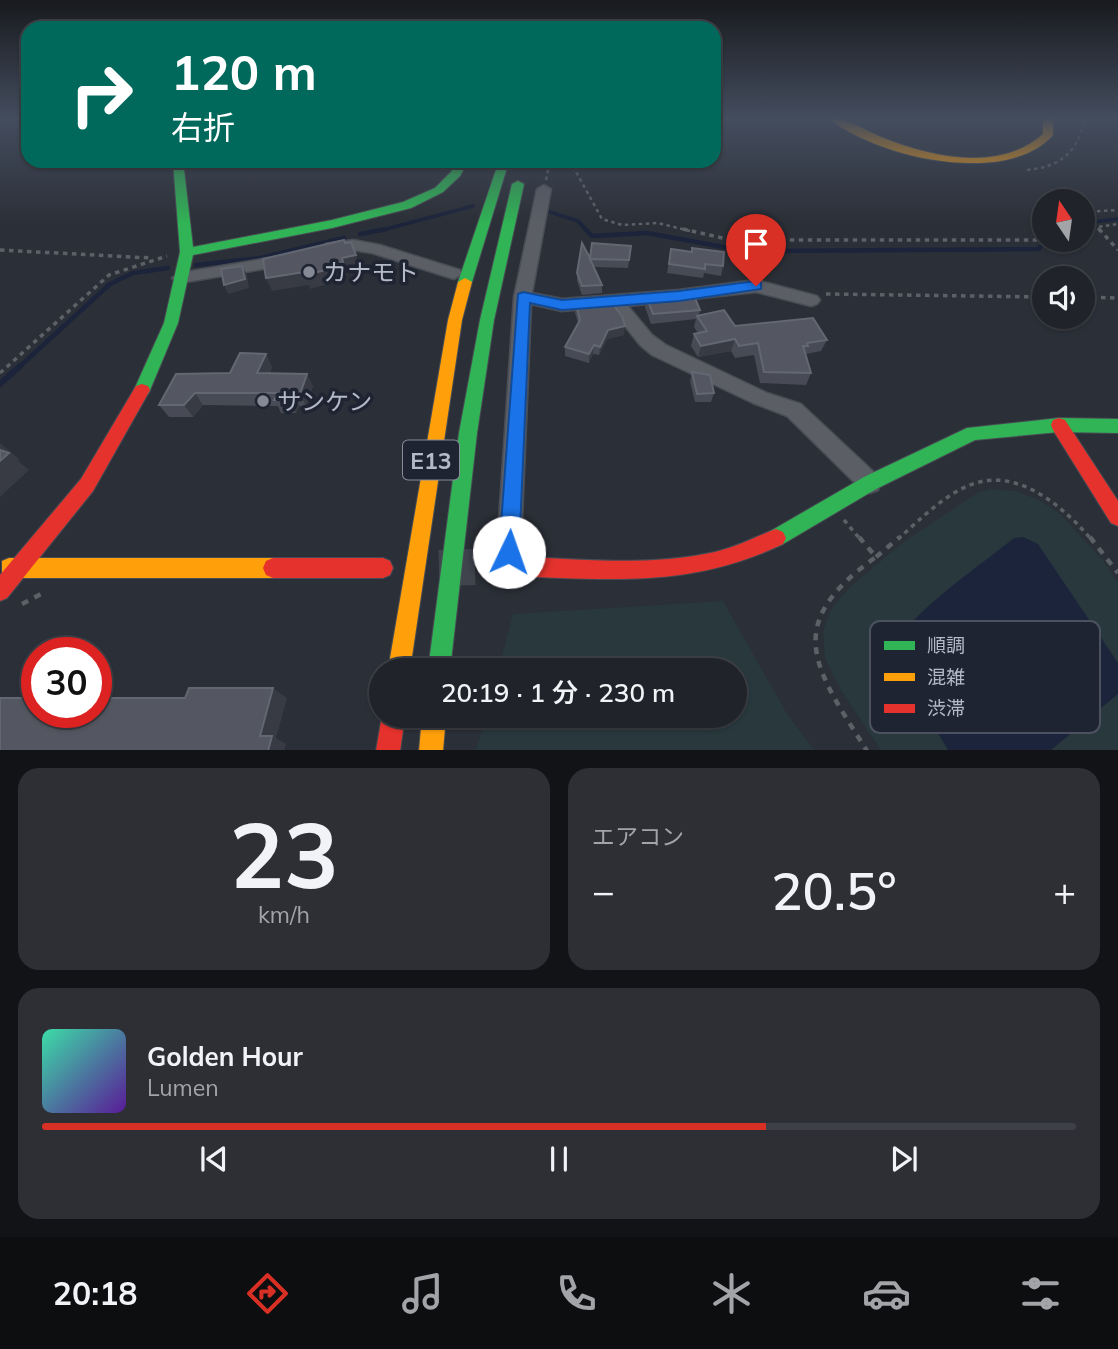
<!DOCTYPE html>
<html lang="ja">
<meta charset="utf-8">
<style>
:root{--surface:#202329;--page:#2d2f35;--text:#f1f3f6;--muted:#a2a4a8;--line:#3d4046;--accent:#d93025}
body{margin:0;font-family:Mulish,"Noto Sans JP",sans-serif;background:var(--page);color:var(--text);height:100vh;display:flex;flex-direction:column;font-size:26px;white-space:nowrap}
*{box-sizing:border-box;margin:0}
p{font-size:23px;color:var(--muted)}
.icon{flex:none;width:38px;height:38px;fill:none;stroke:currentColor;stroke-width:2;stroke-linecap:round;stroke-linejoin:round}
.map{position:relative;height:750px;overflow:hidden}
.side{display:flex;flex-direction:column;gap:18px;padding:18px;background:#121317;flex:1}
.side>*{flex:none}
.hud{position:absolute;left:21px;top:21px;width:700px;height:147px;border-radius:21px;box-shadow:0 2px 5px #0004,0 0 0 2px var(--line);background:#00695c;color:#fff;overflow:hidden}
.needle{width:46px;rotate:347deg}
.tools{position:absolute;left:1032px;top:189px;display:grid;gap:14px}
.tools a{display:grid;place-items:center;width:63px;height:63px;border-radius:50%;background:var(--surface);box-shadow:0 2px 5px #0004,0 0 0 2px var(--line);font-size:35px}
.speed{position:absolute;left:21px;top:637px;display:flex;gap:14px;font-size:35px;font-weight:700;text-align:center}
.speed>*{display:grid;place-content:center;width:91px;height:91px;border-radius:50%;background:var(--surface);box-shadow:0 2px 5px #0004,0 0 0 2px var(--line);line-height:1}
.speed .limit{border:10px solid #d22;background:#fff;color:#111}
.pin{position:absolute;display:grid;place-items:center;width:60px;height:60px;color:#fff;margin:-72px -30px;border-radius:50% 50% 50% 0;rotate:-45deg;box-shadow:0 0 7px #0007}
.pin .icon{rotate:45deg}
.me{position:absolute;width:77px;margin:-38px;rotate:3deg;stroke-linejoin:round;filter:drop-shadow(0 0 5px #0008)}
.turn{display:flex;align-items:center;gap:24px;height:147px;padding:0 35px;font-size:32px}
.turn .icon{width:91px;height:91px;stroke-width:2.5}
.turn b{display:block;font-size:49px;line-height:60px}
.big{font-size:52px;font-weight:600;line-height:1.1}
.side .widget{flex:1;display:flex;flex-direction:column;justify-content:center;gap:10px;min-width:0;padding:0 24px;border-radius:21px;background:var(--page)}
.side .dial{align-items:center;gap:0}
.dial b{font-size:91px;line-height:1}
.song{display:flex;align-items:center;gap:21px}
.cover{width:84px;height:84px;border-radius:10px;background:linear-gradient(135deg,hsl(160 70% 55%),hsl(270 70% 35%))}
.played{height:7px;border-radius:4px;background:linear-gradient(90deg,var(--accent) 70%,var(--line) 70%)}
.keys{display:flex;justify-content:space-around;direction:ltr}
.heat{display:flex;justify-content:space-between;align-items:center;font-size:38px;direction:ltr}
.side .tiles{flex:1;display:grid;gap:18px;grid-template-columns:1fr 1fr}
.widget:last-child{grid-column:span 2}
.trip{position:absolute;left:369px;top:658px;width:378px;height:70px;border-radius:35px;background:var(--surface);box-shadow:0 2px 5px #0004,0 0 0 2px var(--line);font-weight:600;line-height:70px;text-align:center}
.tab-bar{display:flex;height:112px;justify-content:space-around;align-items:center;background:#0d0e10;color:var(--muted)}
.tab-bar .icon{width:49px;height:49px}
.tab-bar .current{color:var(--accent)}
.tab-bar b{font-size:32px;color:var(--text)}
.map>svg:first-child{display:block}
</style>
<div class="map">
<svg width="1118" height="751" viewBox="0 0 1118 751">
<rect width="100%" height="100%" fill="#2b2f37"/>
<path fill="#28383d" d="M991 489 1016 491 1041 501 1060 514 1102 559 1118 583V750H881L841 690 825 658 823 631 832 608 849 588 902 543 977 493Z
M723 601 786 712 814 750H476L486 716H735V670H498L513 614Z"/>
<path fill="#1b243a" d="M1023 537 1038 544 1118 663V694L1051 750H948L903 675 892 650C910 612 980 566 1014 538Z"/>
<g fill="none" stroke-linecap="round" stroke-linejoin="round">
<path stroke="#1b243a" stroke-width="3.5" d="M550 212 578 221 587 231
M1083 223 1118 219
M379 231 473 206"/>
<path stroke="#1b243a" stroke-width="4.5" d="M585 229 592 236 647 233 745 251 1039 249 1046 240
M360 234 386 229
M196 265 260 258 344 238
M18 368 110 284 133 273 168 268"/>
<path stroke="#1b243a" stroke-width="6" d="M0 384 20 366"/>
<path stroke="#40444d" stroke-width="36" stroke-dasharray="36 18" stroke-linecap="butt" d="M439 568 508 566"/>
<defs>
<path id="street" d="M544 185 551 189 532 293 562 299 679 290 756 280 817 296 820 300 817 304 811 306 756 292 628 306 652 335 666 345 767 393 801 404 878 476 881 483 878 490 870 493 862 490 787 416 753 403 652 355 640 345 610 307 562 311 531 304 520 566 517 574 508 578 499 574 496 566 514 297 537 189Z
M353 240 380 245 460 270 462 274 454 279 372 253 353 250 326 254 318 249 326 244Z
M287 255 295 260 293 264 180 283 172 278 180 273Z"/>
<path id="fast" d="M173 161H183L193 247 332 220 403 202 435 188 451 172 458 161H468L460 176 443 192 411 208 332 228 193 255 178 323 150 390 148 394H136L134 390 164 323 180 252Z
M499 161H509L472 282 465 286 460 285 458 282Z
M518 181 524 184 494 320 477 433 450 670H428L459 433 480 320 512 184Z
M1059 418 1118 419V433L1059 432 975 440 876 489 783 544 776 547 769 544 766 538 769 532 864 477 967 428Z"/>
<path id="slow" d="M830 119C849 119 864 130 881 137 930 157 1000 173 1043 134V119H1053V135C1007 187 878 158 830 119Z
M465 278 472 282 462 320 410 670H388L448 320 458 282Z
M9 558H273L280 561 283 568 280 575 273 578H9L2 575V561Z
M422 716H446L443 751H419Z"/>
<path id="jam" d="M142 384 148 386 150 390 93 491 7 598 0 601V575L81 479 136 386Z
M1059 418 1065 420 1118 501V526L1111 523 1053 430 1051 425 1053 420Z
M776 529 783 532 786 538 783 544C689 589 608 579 508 576L501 573 498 566 501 559 508 556C576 559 648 567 715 552 737 547 755 537 776 529Z
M273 558H383L390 561 393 568 390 575 383 578H273L266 575 263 568 266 561Z
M382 716H405L400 751H376Z"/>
</defs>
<use href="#street" stroke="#484c54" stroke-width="3"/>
<use href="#fast" stroke="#484c54" stroke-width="2"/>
<use href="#slow" stroke="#484c54" stroke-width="2"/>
<use href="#jam" stroke="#484c54" stroke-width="2"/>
<path stroke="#5c6167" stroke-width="2.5" stroke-dasharray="3.5 3.5" stroke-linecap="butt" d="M559 161 575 170 602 219 622 225 658 223 690 231
M1027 170C1059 167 1076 154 1084 123L1081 119
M546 180 550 161
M1083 212 1118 210
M1034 231 1033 227 1045 221
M1100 231 1097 227 1118 224"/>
<path stroke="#5c6167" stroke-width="3.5" stroke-dasharray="4.5 4.5" stroke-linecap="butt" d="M683 229 731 240H1038L1034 229
M1099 229 1118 250
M0 250 151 258
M826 294 1045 297
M1083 297 1118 298
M0 373 109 275 167 256
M844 520 860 539
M898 539C922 518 951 487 984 481 1026 474 1066 510 1091 539"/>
<path stroke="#5c6167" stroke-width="4.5" stroke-dasharray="7 7" stroke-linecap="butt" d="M859 537 876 557C780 625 815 668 867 751
M1090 537 1118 573
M876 557 900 537
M22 604 43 593"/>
<use href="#street" fill="#5b5e65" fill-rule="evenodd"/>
<use href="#fast" fill="#30b455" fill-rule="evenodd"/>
<use href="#slow" fill="#ff9f0a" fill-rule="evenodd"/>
<use href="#jam" fill="#e5322d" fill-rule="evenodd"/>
</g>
<path fill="#484b55" d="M631 246 628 268 594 267 602 285V293L582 295 577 281V273L590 258Z
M671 249 723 266 721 276 704 273 703 278 667 273Z
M647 298 700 310 699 315 735 326 827 340 821 351 806 354 811 373 806 385 760 383 754 355 735 358 731 351 698 357 691 346 694 334 698 333 694 327 696 319 651 324 645 307Z
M576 304 624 335 607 339 599 355 593 354 589 363 565 356V347L578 323 575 313Z
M266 354 272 367 270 373 313 386 306 406H299L296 413H281L278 406 203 405 193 417H169L159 405 230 373Z
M692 372 714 393 711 402H695L690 381Z"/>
<path fill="#383b44" d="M356 255 360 268 346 272 342 258Z
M343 262 348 275 334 279 335 282 310 289 309 285 272 291 266 278Z
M242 266 247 275 249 288 228 294 224 285Z
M625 326 624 335 607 339 599 355 600 347 608 330Z
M735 339 731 351 698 357 701 346Z
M594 345 593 354 589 363V354Z
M266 354 272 367 264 386 257 373Z
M307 374 313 386 306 406 300 394Z
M195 393 203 405 193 417 184 405Z
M293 394 299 406 296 413 289 401Z
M0 443 20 460 18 461 29 470 0 497Z
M273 688 287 698 276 738 286 744 284 751H268L260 736Z"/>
<path fill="#545761" stroke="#636771" stroke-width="2" d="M344 240 345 243 351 242 356 255 342 258 343 262 329 265 330 269 305 275 304 272 266 278 263 259Z
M582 243 590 258 592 243 631 246 629 260 590 259 602 285 582 286 577 273Z
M692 248 724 252 723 266 705 264V269L669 264 671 249 692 252Z
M242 266 245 279 224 285 221 269Z
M693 293 700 310 653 314 647 298Z
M610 301 622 316 625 326 608 330 600 347 594 345 589 354 565 347 580 320 576 304Z
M724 310 735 326 813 318 827 340 807 343 808 346H803L811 373 764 372 758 343 739 346 735 339 701 346 694 334 707 331 697 316Z
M240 353 266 354 257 373 307 374 300 394H293L289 401 274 400 278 393H195L184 405H159L176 374 230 373Z
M692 372 710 375 714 393 697 394Z
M0 450 9 453 0 461Z
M189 688H273L260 736H272L268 751H0V698H37V712H96V698H185Z"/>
<linearGradient id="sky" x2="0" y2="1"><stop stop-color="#181a1e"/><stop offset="0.53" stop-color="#444d5e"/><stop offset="1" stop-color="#444d5e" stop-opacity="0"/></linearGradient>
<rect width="1118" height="224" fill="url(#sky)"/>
<path fill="#1a73e8" stroke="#114b97" stroke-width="2" d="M756 281 761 283V289L679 301 562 310 530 303 519 552 516 559 509 562 502 559 499 552 518 294 523 292 562 300 679 291Z"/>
<g fill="#858995" stroke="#1e2432" stroke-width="2.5">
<circle cx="309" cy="272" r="7"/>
<circle cx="263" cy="401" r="7"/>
</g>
<g text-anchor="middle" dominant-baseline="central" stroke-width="7" stroke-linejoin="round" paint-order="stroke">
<rect fill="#1e2432" stroke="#888d9b" stroke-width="2" x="403" y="440.5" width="56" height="39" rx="5"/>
<g font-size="23" font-weight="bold" fill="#b5bac8">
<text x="431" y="460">E13</text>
</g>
<g font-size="24" fill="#b5bac8" stroke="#1e2432" text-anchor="start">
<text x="323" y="272">カナモト</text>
<text x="277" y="401">サンケン</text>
</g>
</g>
<rect x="870" y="621" width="230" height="112" rx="10" fill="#1e2432" stroke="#4b515f" stroke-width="2"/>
<rect x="884" y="641" width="31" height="9" fill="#30b455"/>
<rect x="884" y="673" width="31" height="8" fill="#ff9f0a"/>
<rect x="884" y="704" width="31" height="9" fill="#e5322d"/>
<g font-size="19" fill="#b5bac8">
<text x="927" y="652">順調</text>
<text x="927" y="684">混雑</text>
<text x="927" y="715">渋滞</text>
</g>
</svg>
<div class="tools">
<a><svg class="needle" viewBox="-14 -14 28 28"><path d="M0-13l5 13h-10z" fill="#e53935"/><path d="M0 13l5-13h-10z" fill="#a2a4a8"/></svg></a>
<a><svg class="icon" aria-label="sound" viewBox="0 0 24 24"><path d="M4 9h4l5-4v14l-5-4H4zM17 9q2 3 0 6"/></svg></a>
</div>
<div class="speed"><div class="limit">30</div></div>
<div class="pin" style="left:756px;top:286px;background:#d93025"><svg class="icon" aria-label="arrive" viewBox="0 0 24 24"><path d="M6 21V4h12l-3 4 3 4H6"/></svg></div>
<svg class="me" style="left:509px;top:552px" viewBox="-20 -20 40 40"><circle r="19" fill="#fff"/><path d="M0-13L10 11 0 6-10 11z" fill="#1a73e8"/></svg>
<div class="trip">20:19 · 1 分 · 230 m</div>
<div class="hud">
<div class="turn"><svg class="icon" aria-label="right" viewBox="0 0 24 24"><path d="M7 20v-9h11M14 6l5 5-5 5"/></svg><div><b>120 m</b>右折</div></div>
</div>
</div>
<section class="side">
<div class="tiles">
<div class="widget dial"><b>23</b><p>km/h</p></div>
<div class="widget"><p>エアコン</p>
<div class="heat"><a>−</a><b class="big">20.5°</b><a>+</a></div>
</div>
<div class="widget">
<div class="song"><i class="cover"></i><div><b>Golden Hour</b><p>Lumen</p></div></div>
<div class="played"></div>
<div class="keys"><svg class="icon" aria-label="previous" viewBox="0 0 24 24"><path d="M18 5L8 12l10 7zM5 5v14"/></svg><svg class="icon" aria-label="pause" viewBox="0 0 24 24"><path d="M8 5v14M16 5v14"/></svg><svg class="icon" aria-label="next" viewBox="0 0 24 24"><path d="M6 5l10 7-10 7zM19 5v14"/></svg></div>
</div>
</div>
</section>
<nav class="tab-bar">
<b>20:18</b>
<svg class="icon current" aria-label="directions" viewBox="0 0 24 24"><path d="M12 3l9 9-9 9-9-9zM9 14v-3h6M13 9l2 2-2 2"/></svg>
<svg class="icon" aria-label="music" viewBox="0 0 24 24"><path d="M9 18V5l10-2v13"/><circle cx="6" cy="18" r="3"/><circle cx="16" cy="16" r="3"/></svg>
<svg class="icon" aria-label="phone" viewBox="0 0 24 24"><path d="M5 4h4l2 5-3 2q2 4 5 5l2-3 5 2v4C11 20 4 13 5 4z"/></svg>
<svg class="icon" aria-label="climate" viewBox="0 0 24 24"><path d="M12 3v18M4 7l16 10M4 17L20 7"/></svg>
<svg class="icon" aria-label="car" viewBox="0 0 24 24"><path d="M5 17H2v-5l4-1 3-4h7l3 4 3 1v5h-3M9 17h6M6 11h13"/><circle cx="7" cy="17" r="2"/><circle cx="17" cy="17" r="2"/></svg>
<svg class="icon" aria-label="filters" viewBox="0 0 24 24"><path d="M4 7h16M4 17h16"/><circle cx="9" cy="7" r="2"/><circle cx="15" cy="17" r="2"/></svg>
</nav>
